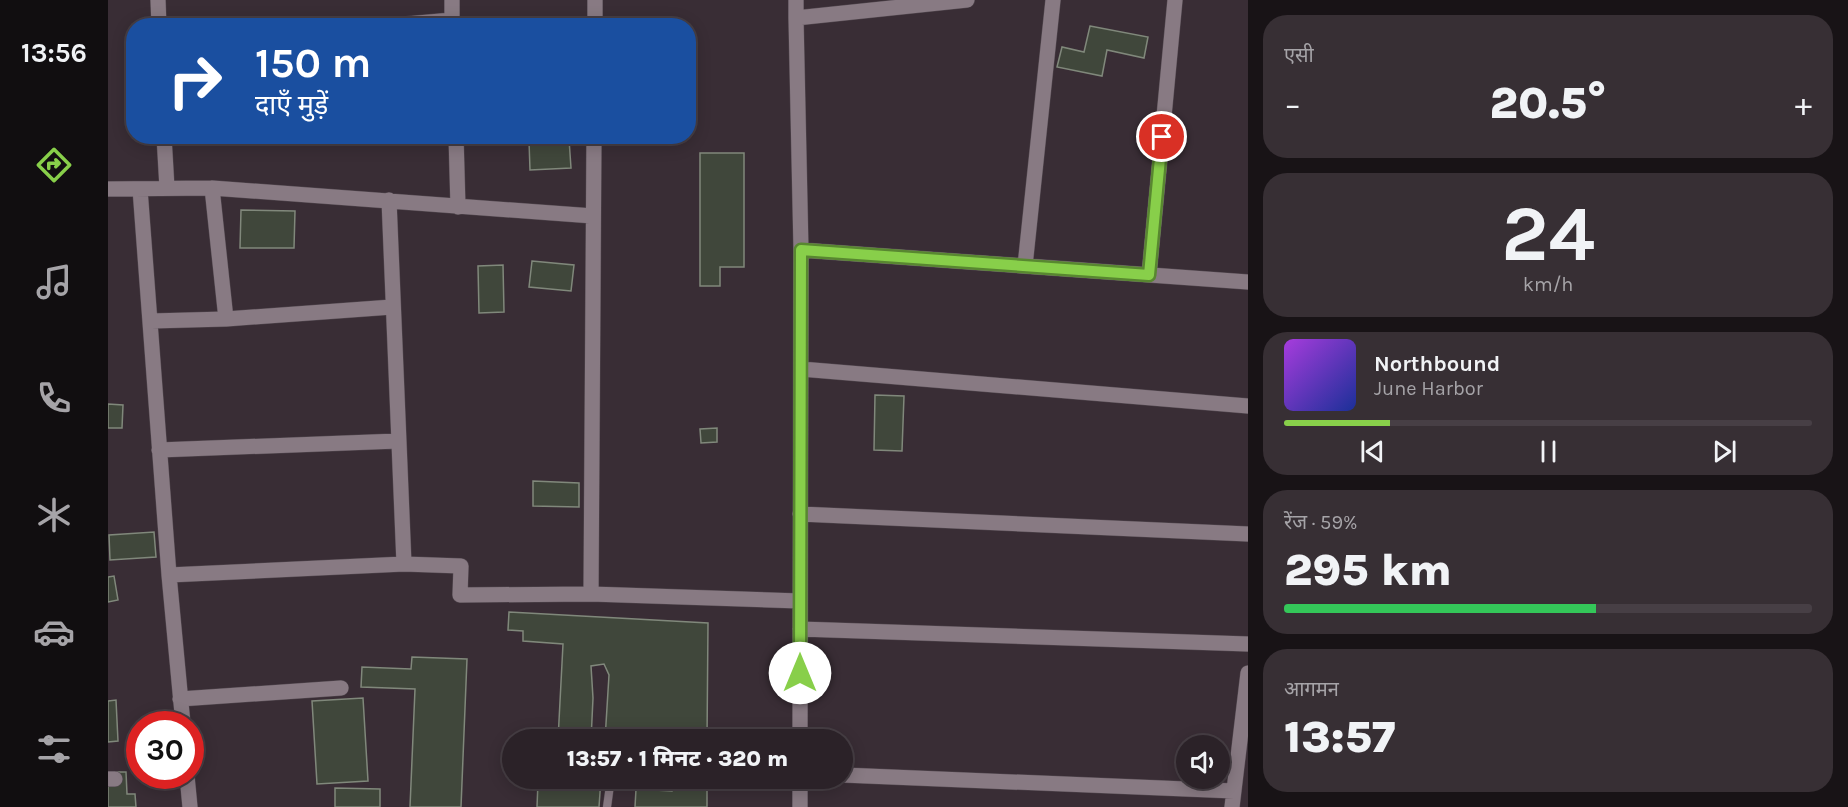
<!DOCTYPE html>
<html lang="hi">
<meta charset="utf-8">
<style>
:root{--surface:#2b2228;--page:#372f34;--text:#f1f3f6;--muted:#a6a4a8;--line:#473f45;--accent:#88cf4a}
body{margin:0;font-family:Karla,"Noto Sans Devanagari",sans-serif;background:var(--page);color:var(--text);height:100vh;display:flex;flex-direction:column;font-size:22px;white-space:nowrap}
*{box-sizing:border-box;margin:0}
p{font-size:20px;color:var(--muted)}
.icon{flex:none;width:33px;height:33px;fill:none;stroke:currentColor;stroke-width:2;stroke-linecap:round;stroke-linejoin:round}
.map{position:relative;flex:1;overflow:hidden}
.drawer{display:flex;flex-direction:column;gap:15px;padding:15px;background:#181316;width:600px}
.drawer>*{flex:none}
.banner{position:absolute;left:18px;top:18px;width:570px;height:126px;border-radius:24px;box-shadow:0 3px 15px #0003,0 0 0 2px var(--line);background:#1a4fa0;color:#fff;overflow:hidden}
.controls{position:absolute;left:1068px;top:735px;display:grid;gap:12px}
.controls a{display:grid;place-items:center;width:54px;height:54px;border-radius:50%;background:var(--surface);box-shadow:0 3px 15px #0003,0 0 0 2px var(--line);font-size:30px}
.speed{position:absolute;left:18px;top:711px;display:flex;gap:12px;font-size:30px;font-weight:700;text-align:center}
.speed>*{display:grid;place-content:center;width:78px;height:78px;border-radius:50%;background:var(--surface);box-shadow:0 3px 15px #0003,0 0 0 2px var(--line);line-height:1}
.speed .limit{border:9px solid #d22;background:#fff;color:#111}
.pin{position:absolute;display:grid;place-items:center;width:51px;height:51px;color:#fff;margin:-26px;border:3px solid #fff;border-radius:50%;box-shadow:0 2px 6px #0007}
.me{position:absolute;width:66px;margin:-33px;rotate:0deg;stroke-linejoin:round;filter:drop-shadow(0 0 4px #0008)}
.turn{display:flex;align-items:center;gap:21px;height:126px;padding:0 30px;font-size:27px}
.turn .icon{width:78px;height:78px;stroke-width:2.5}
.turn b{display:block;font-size:42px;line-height:51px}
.big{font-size:45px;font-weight:800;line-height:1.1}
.drawer .card{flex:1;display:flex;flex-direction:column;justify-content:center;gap:9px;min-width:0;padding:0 21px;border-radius:24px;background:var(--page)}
.drawer .dial{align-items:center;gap:0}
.dial b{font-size:78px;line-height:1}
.song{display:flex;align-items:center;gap:18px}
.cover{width:72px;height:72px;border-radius:9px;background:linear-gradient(135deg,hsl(280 70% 55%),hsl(230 70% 35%))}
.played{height:6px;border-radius:3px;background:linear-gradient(90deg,var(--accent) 20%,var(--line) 20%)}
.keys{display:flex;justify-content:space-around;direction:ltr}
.heat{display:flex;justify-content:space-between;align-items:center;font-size:33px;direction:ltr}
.charge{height:9px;border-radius:4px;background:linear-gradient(90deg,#34c759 59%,var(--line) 0)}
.trip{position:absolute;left:394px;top:729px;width:351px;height:60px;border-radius:30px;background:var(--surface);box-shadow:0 3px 15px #0003,0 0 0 2px var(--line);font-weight:800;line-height:60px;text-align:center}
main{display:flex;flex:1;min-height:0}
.tab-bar{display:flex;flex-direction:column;width:108px;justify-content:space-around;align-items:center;background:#110e10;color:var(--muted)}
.tab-bar .icon{width:42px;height:42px}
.tab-bar .on{color:var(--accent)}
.tab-bar b{font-size:27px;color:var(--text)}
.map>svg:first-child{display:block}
</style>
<main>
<nav class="tab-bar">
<b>13:56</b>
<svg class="icon on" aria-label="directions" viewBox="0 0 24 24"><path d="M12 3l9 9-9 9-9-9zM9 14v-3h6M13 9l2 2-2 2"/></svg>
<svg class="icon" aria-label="music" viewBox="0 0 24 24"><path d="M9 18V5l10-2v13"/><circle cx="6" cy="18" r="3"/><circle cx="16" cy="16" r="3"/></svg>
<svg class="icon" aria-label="phone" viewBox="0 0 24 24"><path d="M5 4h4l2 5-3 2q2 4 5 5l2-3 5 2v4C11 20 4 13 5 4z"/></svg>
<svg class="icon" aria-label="climate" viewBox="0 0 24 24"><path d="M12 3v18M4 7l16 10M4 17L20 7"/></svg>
<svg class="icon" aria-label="car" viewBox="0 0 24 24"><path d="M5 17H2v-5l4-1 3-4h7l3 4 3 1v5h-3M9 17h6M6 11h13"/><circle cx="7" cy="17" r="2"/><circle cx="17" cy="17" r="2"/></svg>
<svg class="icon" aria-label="filters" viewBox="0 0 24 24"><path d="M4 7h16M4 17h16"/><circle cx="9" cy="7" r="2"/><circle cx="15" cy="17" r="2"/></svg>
</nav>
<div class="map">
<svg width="1140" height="807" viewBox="0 0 1140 807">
<rect width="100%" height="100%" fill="#392d35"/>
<path fill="#40473b" stroke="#80887b" stroke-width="1.5" d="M982 26 1040 37 1036 58 999 50 994 76 949 67 954 47 976 52Z
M461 139 463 168 422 170 421 141Z
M592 153H636V267H612V286H592Z
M133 210 187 211 186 248H132Z
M424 261 466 265 463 291 421 287Z
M395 265 396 312 371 313 370 266Z
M767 395 796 396 794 451 766 450Z
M0 404 15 405 14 428H0Z
M609 428V442L593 443 592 429Z
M425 481 471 483V507L425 506Z
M46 532 48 557 2 560 1 535Z
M6 576 10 600 0 602V577Z
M401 612 600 623 599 740H497L501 675 496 664 483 666 485 698 483 740H450L455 644 415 641V631L400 630Z
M304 657 359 659 353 807H302L307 689 253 687 254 667 303 669Z
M255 698 260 781 209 784 204 701Z
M8 700 10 741 0 742V701Z
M9 772H18L19 794H27L28 807H0V782Z
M447 778H493L491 807H429L430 782 447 783Z
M565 778H599V807H527L528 789 564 791Z
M227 788 272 789V807H227Z"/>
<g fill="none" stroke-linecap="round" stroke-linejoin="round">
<defs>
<path id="lane" d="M499 807 503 778"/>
<path id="street" d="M50 0 51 26
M344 0V26
M688 0V18L859 0
M688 18 693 250 1140 282
M275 26 344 20
M487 26V0
M56 136 59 188
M348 136 350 207
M486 136 483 594 692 601
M104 188 118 319
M0 189 104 188 485 216
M32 189 61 575 296 564
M281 200 296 564 353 566 352 595 483 594
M917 266 945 0
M1041 275 1067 0
M43 321 118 319 284 307
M693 369 1140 406
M51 450 290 441
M692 514 1140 534
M61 575 75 724
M692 629 1140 644
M72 699 233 688
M692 740 693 250
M735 775 1126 791
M79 776 82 807
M0 779H7
M692 807V778
M1124 807 1140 673"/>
</defs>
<use href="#lane" stroke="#534950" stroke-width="9"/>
<use href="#street" stroke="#534950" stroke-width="16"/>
<use href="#lane" stroke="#887a83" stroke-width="8"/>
<use href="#street" stroke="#887a83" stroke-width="15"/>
</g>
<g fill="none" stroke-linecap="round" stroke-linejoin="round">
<defs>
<path id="route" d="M692 673 693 250 1041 275 1054 137"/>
</defs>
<use href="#route" stroke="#588730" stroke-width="15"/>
<use href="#route" stroke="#88cf4a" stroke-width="10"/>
</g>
</svg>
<div class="controls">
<a><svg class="icon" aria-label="sound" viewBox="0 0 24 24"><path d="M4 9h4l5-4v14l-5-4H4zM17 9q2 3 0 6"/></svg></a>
</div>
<div class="speed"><div class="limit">30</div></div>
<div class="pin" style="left:1054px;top:137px;background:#d93025"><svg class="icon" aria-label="arrive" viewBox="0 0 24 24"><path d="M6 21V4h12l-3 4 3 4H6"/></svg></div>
<svg class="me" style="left:692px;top:673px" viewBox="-20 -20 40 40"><circle r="19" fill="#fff"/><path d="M0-13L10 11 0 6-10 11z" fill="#88cf4a"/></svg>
<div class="trip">13:57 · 1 मिनट · 320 m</div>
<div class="banner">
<div class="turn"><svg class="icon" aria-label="right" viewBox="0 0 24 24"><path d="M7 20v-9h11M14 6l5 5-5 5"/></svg><div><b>150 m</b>दाएँ मुड़ें</div></div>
</div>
</div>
<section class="drawer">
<div class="card"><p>एसी</p>
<div class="heat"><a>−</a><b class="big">20.5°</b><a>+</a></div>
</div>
<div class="card dial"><b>24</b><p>km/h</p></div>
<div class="card">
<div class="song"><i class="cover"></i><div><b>Northbound</b><p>June Harbor</p></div></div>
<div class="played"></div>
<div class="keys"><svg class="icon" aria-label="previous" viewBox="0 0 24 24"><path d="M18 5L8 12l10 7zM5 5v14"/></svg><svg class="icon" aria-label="pause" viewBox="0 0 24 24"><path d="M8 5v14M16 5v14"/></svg><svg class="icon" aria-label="next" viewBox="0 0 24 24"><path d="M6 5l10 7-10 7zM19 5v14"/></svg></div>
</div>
<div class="card"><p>रेंज · 59%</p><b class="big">295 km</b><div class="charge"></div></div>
<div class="card"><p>आगमन</p><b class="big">13:57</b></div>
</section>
</main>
